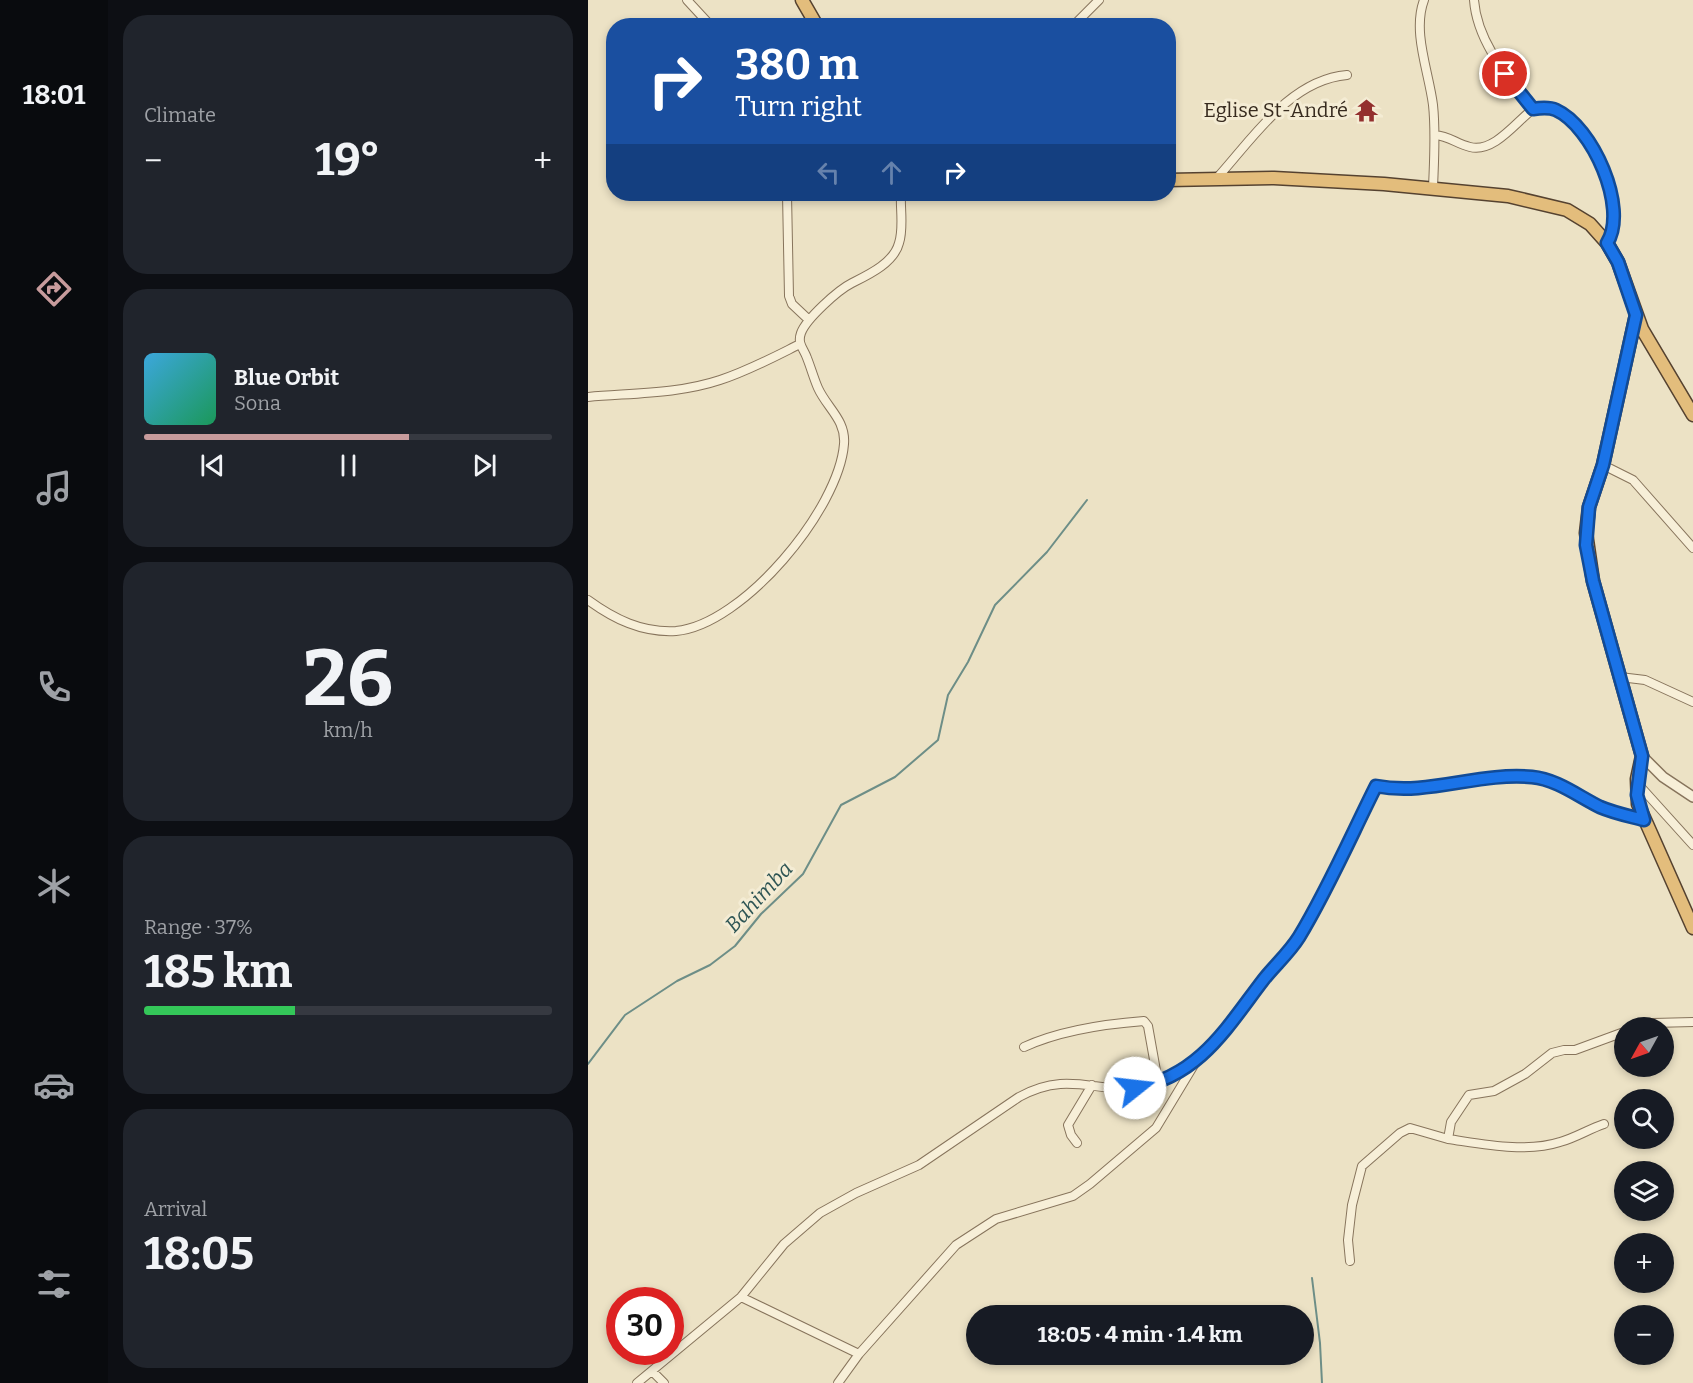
<!DOCTYPE html>
<meta charset="utf-8">
<style>
:root{--surface:#171b24;--page:#20242c;--text:#f1f3f6;--muted:#9ea1a6;--line:#363941;--accent:#c79b9c}
body{margin:0;font-family:Bitter,serif;background:var(--page);color:var(--text);height:100vh;display:flex;flex-direction:column;font-size:22px;white-space:nowrap}
*{box-sizing:border-box;margin:0}
p{font-size:20px;color:var(--muted)}
.icon{flex:none;width:33px;height:33px;fill:none;stroke:currentColor;stroke-width:2;stroke-linecap:round;stroke-linejoin:round}
.map{position:relative;flex:1;overflow:hidden}
.drawer{display:flex;flex-direction:column;gap:15px;padding:15px;background:#0d0f14;width:480px}
.drawer>*{flex:none}
.guide{position:absolute;left:18px;top:18px;width:570px;height:183px;border-radius:24px;box-shadow:0 3px 9px #0003;background:#1a4fa0;color:#fff;overflow:hidden}
.needle{width:39px;rotate:230deg}
.buttons{position:absolute;left:1026px;top:1017px;display:grid;gap:12px}
.buttons a{display:grid;place-items:center;width:60px;height:60px;border-radius:50%;background:var(--surface);box-shadow:0 3px 9px #0003;font-size:30px}
.speed{position:absolute;left:18px;top:1287px;display:flex;gap:12px;font-size:30px;font-weight:700;text-align:center}
.speed>*{display:grid;place-content:center;width:78px;height:78px;border-radius:50%;background:var(--surface);box-shadow:0 3px 9px #0003;line-height:1}
.speed .limit{border:9px solid #d22;background:#fff;color:#111}
.pin{position:absolute;display:grid;place-items:center;width:51px;height:51px;color:#fff;margin:-26px;border:3px solid #fff;border-radius:50%;box-shadow:0 2px 6px #0007}
.me{position:absolute;width:66px;margin:-33px;rotate:74deg;stroke-linejoin:round;filter:drop-shadow(0 0 4px #0008)}
.turn{display:flex;align-items:center;gap:21px;height:126px;padding:0 30px;font-size:27px}
.turn .icon{width:78px;height:78px;stroke-width:2.5}
.turn b{display:block;font-size:42px;line-height:51px}
.lanes{display:flex;align-items:center;height:57px;padding:0 30px;background:#0003;justify-content:center;gap:30px;direction:ltr}
.lanes .off{opacity:.35}
.big{font-size:45px;font-weight:700;line-height:1.1}
.drawer .card{flex:1;display:flex;flex-direction:column;justify-content:center;gap:9px;min-width:0;padding:0 21px;border-radius:24px;background:var(--page)}
.drawer .dial{align-items:center;gap:0}
.dial b{font-size:78px;line-height:1}
.song{display:flex;align-items:center;gap:18px}
.cover{width:72px;height:72px;border-radius:9px;background:linear-gradient(135deg,hsl(200 70% 55%),hsl(150 70% 35%))}
.played{height:6px;border-radius:3px;background:linear-gradient(90deg,var(--accent) 65%,var(--line) 65%)}
.keys{display:flex;justify-content:space-around;direction:ltr}
.heat{display:flex;justify-content:space-between;align-items:center;font-size:33px;direction:ltr}
.charge{height:9px;border-radius:4px;background:linear-gradient(90deg,#34c759 37%,var(--line) 0)}
.trip{position:absolute;left:378px;top:1305px;width:348px;height:60px;border-radius:30px;background:var(--surface);box-shadow:0 3px 9px #0003;font-weight:700;line-height:60px;text-align:center}
main{display:flex;flex:1;min-height:0}
.menu{display:flex;flex-direction:column;width:108px;justify-content:space-around;align-items:center;background:#090b0e;color:var(--muted)}
.menu .icon{width:42px;height:42px}
.menu .active{color:var(--accent)}
.menu b{font-size:27px;color:var(--text)}
.map>svg:first-child{display:block}
</style>
<main>
<nav class="menu">
<b>18:01</b>
<svg class="icon active" aria-label="directions" viewBox="0 0 24 24"><path d="M12 3l9 9-9 9-9-9zM9 14v-3h6M13 9l2 2-2 2"/></svg>
<svg class="icon" aria-label="music" viewBox="0 0 24 24"><path d="M9 18V5l10-2v13"/><circle cx="6" cy="18" r="3"/><circle cx="16" cy="16" r="3"/></svg>
<svg class="icon" aria-label="phone" viewBox="0 0 24 24"><path d="M5 4h4l2 5-3 2q2 4 5 5l2-3 5 2v4C11 20 4 13 5 4z"/></svg>
<svg class="icon" aria-label="climate" viewBox="0 0 24 24"><path d="M12 3v18M4 7l16 10M4 17L20 7"/></svg>
<svg class="icon" aria-label="car" viewBox="0 0 24 24"><path d="M5 17H2v-5l4-1 3-4h7l3 4 3 1v5h-3M9 17h6M6 11h13"/><circle cx="7" cy="17" r="2"/><circle cx="17" cy="17" r="2"/></svg>
<svg class="icon" aria-label="filters" viewBox="0 0 24 24"><path d="M4 7h16M4 17h16"/><circle cx="9" cy="7" r="2"/><circle cx="15" cy="17" r="2"/></svg>
</nav>
<section class="drawer">
<div class="card"><p>Climate</p>
<div class="heat"><a>−</a><b class="big">19°</b><a>+</a></div>
</div>
<div class="card">
<div class="song"><i class="cover"></i><div><b>Blue Orbit</b><p>Sona</p></div></div>
<div class="played"></div>
<div class="keys"><svg class="icon" aria-label="previous" viewBox="0 0 24 24"><path d="M18 5L8 12l10 7zM5 5v14"/></svg><svg class="icon" aria-label="pause" viewBox="0 0 24 24"><path d="M8 5v14M16 5v14"/></svg><svg class="icon" aria-label="next" viewBox="0 0 24 24"><path d="M6 5l10 7-10 7zM19 5v14"/></svg></div>
</div>
<div class="card dial"><b>26</b><p>km/h</p></div>
<div class="card"><p>Range · 37%</p><b class="big">185 km</b><div class="charge"></div></div>
<div class="card"><p>Arrival</p><b class="big">18:05</b></div>
</section>
<div class="map">
<svg width="1105" height="1383" viewBox="0 0 1105 1383">
<rect width="100%" height="100%" fill="#ece2c5"/>
<g fill="none" stroke-linecap="round" stroke-linejoin="round">
<path stroke="#6d8e87" stroke-width="2" d="M0 1064 37 1015 89 981 122 965 147 946 173 914 215 874 253 805 307 777 350 740 360 695 380 662 407 605 459 552 499 500
M724 1278 732 1343 734 1383"/>
<defs>
<path id="minor" d="M99 0 123 26
M836 0C824 32 841 72 845 105 848 133 846 160 845 188
M886 0C889 42 920 77 945 109
M485 26 511 0
M847 135C861 136 869 144 882 147 906 153 928 122 945 109 952 108 961 107 968 110 1004 126 1041 208 1019 243
M628 179C664 140 701 80 759 75
M199 194 201 296 204 304 221 320
M0 397C44 393 90 394 132 380 160 371 186 357 212 344
M1015 465 1045 480 1105 548
M0 600C26 619 54 633 88 631 155 625 251 509 256 444 258 420 239 408 230 388 226 379 223 368 219 358 216 349 209 344 213 333 218 319 250 290 264 283 280 275 306 263 311 243 316 228 312 209 313 194
M1032 677 1057 680 1105 702
M1050 784 1105 845
M1050 1028 1065 1023 1105 1022
M436 1047C473 1030 516 1024 556 1021L560 1026 570 1082
M860 1139C895 1144 938 1153 972 1142 987 1138 1001 1129 1016 1124
M489 1143 483 1135 480 1125 504 1085
M762 1261 760 1240 764 1205 774 1166 812 1133 822 1128 860 1139 863 1122 881 1095 906 1091 937 1074 964 1053 976 1050H987L1036 1032
M153 1297 271 1354
M64 1371 76 1383
M49 1383 153 1297 196 1244 232 1213 268 1193 331 1165 431 1097C485 1067 514 1099 564 1085 615 1069 645 1023 674 982 686 966 701 953 711 936 740 888 763 836 788 786 841 796 890 772 944 777 968 779 990 796 1012 807 1026 813 1041 816 1056 820
M250 1383 271 1354 368 1245 408 1219 485 1196 502 1184 568 1128 606 1065"/>
<path id="tertiary" d="M1054 756 1075 777 1105 797"/>
<path id="trunk" d="M214 0 229 26
M580 180 686 178 796 184 920 196 979 210 1002 224 1019 243 1030 262 1054 329 1105 415
M1048 315 1015 465 1001 507 998 533 1005 581 1054 756 1049 779 1050 804 1105 928"/>
</defs>
<use href="#minor" stroke="#87745c" stroke-width="10"/>
<use href="#tertiary" stroke="#87745c" stroke-width="12"/>
<use href="#trunk" stroke="#554230" stroke-width="15"/>
<use href="#minor" stroke="#f7efd8" stroke-width="8"/>
<use href="#tertiary" stroke="#f7efd8" stroke-width="9"/>
<use href="#trunk" stroke="#e3bd7c" stroke-width="12"/>
</g>
<g fill="none" stroke-linecap="round" stroke-linejoin="round">
<defs>
<path id="route" d="M547 1088C612 1076 639 1027 676 979 687 965 701 953 711 937 740 889 763 836 788 786 841 796 890 772 944 777 968 779 990 796 1012 807 1026 813 1041 816 1056 820L1049 795 1054 756 1005 581 998 545 1001 507 1015 465 1048 315 1030 262 1019 243C1041 208 1004 126 968 110 961 107 952 108 945 109L917 74"/>
</defs>
<use href="#route" stroke="#114b97" stroke-width="15"/>
<use href="#route" stroke="#1a73e8" stroke-width="10"/>
</g>
<defs>
<symbol id="temple-bare" viewBox="-9 -9 18 18"><path d="M0-6L5-2H3V0L6.5 2.5H4V6H1.5V3h-3V6H-4V2.5H-6.5L-3 0V-2H-5Z" fill="#93302e" stroke="#f4ecd4" stroke-width="2.5" paint-order="stroke"/></symbol>
</defs>
<g fill-rule="evenodd">
<use href="#temple-bare" x="762" y="94" width="33" height="33"/>
</g>
<g text-anchor="middle" dominant-baseline="central" stroke-width="6" stroke-linejoin="round" paint-order="stroke">
<g font-size="20" fill="#372b1f" stroke="#f4ecd4" text-anchor="end">
<text x="760" y="110">Eglise St-André</text>
</g>
<g font-size="21" font-style="italic" fill="#2f5655" stroke="#f4ecd4">
<text transform="translate(171 897) rotate(-47)">Bahimba</text>
</g>
</g>
</svg>
<div class="buttons">
<a><svg class="needle" viewBox="-14 -14 28 28"><path d="M0-13l5 13h-10z" fill="#e53935"/><path d="M0 13l5-13h-10z" fill="#9ea1a6"/></svg></a>
<a><svg class="icon" aria-label="search" viewBox="0 0 24 24"><circle cx="10" cy="10" r="6"/><path d="M15 15l6 6"/></svg></a>
<a><svg class="icon" aria-label="layers" viewBox="0 0 24 24"><path d="M12 4l9 5-9 5-9-5zM3 14l9 5 9-5"/></svg></a>
<a>+</a>
<a>−</a>
</div>
<div class="speed"><div class="limit">30</div></div>
<div class="pin" style="left:917px;top:74px;background:#d93025"><svg class="icon" aria-label="arrive" viewBox="0 0 24 24"><path d="M6 21V4h12l-3 4 3 4H6"/></svg></div>
<svg class="me" style="left:547px;top:1088px" viewBox="-20 -20 40 40"><circle r="19" fill="#fff"/><path d="M0-13L10 11 0 6-10 11z" fill="#1a73e8"/></svg>
<div class="trip">18:05 · 4 min · 1.4 km</div>
<div class="guide">
<div class="turn"><svg class="icon" aria-label="right" viewBox="0 0 24 24"><path d="M7 20v-9h11M14 6l5 5-5 5"/></svg><div><b>380 m</b>Turn right</div></div>
<div class="lanes"><svg class="icon off" aria-label="left" viewBox="0 0 24 24"><path d="M17 20v-9H6M10 6l-5 5 5 5"/></svg><svg class="icon off" aria-label="ahead" viewBox="0 0 24 24"><path d="M12 20V5M6 11l6-6 6 6"/></svg><svg class="icon" aria-label="right" viewBox="0 0 24 24"><path d="M7 20v-9h11M14 6l5 5-5 5"/></svg></div>
</div>
</div>
</main>
